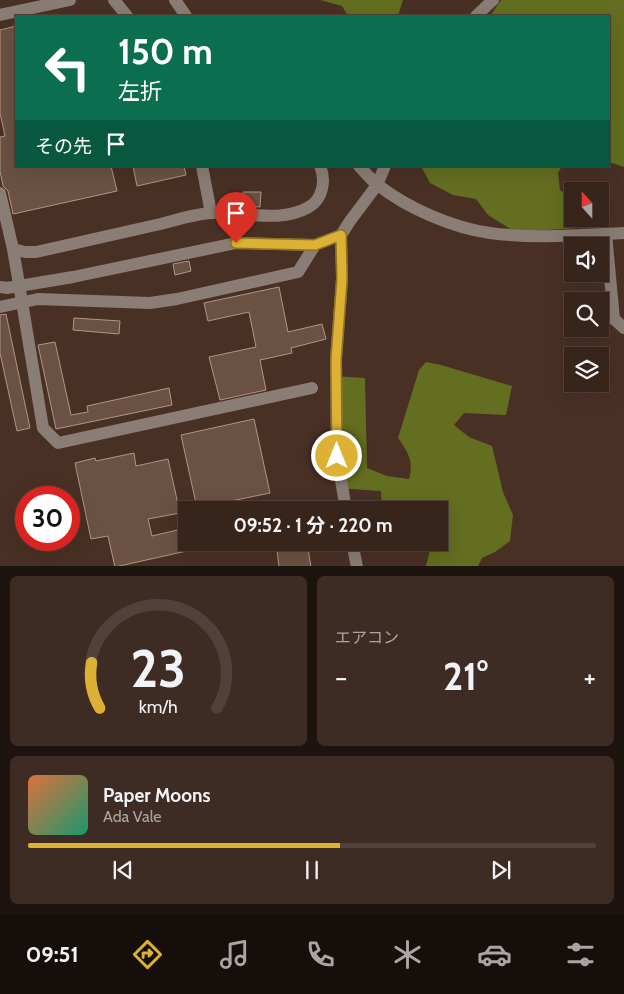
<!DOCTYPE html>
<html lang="ja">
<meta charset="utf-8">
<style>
:root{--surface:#37241b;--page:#3e2c24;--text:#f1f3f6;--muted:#aaa4a3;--line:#51413a;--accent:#ddb133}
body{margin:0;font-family:Cabin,"Noto Sans JP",sans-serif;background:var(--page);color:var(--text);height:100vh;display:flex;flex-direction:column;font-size:19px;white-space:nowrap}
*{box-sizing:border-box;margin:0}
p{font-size:16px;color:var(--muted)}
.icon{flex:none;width:28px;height:28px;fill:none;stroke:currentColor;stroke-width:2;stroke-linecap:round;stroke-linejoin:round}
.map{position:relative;height:566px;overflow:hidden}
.panel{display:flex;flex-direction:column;gap:10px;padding:10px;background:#1e140f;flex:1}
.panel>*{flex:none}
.banner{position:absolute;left:15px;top:15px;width:595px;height:152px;border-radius:0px;box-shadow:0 5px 20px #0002,0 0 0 1px var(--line);background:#0b6e4f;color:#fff;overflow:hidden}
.needle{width:32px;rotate:339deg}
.tools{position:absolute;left:564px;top:182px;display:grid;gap:10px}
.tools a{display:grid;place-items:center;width:45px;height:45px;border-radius:0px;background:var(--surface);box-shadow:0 5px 20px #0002,0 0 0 1px var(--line);font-size:25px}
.speed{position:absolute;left:15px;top:486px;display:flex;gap:10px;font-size:25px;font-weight:700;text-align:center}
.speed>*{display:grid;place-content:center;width:65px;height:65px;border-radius:50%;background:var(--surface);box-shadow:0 5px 20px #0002,0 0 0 1px var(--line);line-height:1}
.speed .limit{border:8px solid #d22;background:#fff;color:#111}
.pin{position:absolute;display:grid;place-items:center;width:42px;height:42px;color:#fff;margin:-51px -21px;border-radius:50% 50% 50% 0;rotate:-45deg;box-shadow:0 0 5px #0007}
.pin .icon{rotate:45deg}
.me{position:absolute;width:55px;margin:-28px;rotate:0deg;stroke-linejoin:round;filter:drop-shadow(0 0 4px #0008)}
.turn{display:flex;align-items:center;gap:18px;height:105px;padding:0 20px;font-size:22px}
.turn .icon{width:65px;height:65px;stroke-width:2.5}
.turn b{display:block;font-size:35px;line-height:42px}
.then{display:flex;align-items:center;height:48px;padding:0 20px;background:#0003;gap:10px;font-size:19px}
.big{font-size:38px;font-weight:700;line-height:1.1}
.panel .card{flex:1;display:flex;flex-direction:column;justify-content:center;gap:8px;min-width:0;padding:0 18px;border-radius:8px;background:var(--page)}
.panel .dial{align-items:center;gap:0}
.dial svg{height:130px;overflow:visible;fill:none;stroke:var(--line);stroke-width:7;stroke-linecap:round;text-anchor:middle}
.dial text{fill:var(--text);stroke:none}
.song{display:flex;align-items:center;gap:15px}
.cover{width:60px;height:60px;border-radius:8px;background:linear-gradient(135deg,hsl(20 70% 55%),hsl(160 70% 35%))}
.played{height:5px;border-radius:2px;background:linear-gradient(90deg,var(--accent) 55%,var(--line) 55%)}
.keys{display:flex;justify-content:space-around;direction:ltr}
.heat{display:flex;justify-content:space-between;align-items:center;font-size:28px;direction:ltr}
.panel .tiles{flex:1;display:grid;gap:10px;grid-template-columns:1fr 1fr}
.card:last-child{grid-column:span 2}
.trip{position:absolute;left:178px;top:501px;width:270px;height:50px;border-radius:0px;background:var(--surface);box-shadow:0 5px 20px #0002,0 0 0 1px var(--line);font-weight:700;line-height:50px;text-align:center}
.dock{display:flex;height:80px;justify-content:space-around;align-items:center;background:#160e0b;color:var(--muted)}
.dock .icon{width:35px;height:35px}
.dock .on{color:var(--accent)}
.dock b{font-size:22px;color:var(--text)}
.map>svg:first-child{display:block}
</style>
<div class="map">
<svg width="624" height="567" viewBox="0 0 624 567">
<rect width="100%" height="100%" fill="#493024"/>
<path fill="#636e20" d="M320 0H403L398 16H348L342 6Z
M501 0H624V167L609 162V16H490Z
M421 166H562L558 173 560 190 572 198V219H579L577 228 515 232 488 215 476 199 453 195 430 183Z
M426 362 441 365 512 386 506 415 464 413 454 425 469 437 492 446 503 492 513 515 510 541 495 552 482 558 478 566H426L432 543 439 542V510H382L381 491 336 488 333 376 365 378 367 468 387 476 409 479C414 461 408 452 398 438L419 370Z"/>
<path fill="#6b5143" stroke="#b19585" d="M16 26V166H111L117 191 13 214 8 191 3 186 0 171V137L5 136 0 113V30Z
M133 166H184L186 175 137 186Z
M243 192H261L260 207 242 206Z
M189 261 191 271 175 275 173 264Z
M279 287 288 332 322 324 326 339 291 348 292 353 260 360 266 390 220 400 209 357 256 347 249 312 208 321 204 303Z
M6 314 30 428 17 431 0 353V315Z
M74 318 120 321 119 334 73 330Z
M55 342 71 415 88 412 87 406 169 388 172 405 56 429 38 345Z
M254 419 270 493 197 508 181 435Z
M134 453 136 466 168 459 180 513 148 519 152 536 186 528V542H190L191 550 115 567 108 536 91 539 75 463 95 458 96 461Z
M276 542H307L311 567H279Z"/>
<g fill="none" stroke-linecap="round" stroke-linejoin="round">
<path stroke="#8a7d76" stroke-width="12" d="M114 0 127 16
M175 0 186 16
M0 15 70 0
M476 16 493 0
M202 166 211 213
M359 166C365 172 371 180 378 185 407 208 453 228 490 233 533 239 580 235 624 233
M0 193 13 249 25 252H36C76 243 116 234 156 225 174 221 193 214 211 213 243 211 279 224 309 207 323 199 326 180 320 166
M606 234 614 319 624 328
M0 287 7 288 73 277 236 243 315 245 341 235
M22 302 43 428 58 443 312 388
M0 307 38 299 150 303 177 299 298 272 315 245
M346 510 337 456 336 359 342 279 341 235 350 221 377 185 385 166
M352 542 357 567"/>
<path stroke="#8a7d76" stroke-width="12" d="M13 249 22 302"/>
</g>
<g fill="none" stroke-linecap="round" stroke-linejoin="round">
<defs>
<path id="route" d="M236 243 315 245 341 235 342 279 336 360 337 456"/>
</defs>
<use href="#route" stroke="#907321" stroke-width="12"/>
<use href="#route" stroke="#ddb133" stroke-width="9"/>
</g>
</svg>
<div class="tools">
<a><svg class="needle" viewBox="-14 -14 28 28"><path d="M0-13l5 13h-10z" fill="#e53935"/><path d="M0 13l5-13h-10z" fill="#aaa4a3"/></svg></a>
<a><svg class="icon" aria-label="sound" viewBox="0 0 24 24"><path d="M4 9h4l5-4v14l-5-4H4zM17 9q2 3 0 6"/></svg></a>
<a><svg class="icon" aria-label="search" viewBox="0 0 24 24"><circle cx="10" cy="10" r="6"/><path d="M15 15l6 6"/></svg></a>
<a><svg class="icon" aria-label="layers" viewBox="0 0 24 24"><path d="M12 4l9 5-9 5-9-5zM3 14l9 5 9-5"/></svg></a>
</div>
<div class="speed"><div class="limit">30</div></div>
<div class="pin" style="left:236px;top:243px;background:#d93025"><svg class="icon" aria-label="arrive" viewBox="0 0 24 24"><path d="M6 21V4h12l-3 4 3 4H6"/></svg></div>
<svg class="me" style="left:337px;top:456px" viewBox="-20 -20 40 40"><circle r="17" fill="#ddb133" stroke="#fff" stroke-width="3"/><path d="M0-11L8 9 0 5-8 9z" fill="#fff"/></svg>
<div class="trip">09:52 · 1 分 · 220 m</div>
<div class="banner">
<div class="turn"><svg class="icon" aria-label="left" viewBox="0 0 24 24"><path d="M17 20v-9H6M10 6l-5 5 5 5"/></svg><div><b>150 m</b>左折</div></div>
<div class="then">その先<svg class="icon" aria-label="arrive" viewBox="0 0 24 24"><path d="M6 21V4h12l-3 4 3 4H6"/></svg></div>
</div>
</div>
<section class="panel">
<div class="tiles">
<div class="card dial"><svg viewBox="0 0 100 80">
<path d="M14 69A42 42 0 1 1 86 69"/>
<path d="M14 69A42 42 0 0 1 9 41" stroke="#ddb133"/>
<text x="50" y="56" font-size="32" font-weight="700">23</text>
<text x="50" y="72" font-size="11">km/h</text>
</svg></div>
<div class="card"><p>エアコン</p>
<div class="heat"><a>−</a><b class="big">21°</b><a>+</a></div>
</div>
<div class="card">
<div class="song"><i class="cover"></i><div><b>Paper Moons</b><p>Ada Vale</p></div></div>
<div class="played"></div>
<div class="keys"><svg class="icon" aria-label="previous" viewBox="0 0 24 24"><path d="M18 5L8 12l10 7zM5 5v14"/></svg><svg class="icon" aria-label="pause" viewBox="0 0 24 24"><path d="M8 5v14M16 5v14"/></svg><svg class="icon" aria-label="next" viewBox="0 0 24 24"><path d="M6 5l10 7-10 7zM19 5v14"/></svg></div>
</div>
</div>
</section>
<nav class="dock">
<b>09:51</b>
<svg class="icon on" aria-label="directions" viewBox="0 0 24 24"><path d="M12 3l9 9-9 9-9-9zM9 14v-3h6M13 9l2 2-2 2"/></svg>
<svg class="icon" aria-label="music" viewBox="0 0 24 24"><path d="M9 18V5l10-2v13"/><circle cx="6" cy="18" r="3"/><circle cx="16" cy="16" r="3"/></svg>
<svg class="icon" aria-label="phone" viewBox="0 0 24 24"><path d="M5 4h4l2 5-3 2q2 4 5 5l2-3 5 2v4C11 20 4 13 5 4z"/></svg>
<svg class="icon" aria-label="climate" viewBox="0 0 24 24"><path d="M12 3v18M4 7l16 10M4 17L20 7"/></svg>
<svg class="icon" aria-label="car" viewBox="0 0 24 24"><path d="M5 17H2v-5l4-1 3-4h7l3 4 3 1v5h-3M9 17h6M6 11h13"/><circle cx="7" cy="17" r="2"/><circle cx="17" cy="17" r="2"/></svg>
<svg class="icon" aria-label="filters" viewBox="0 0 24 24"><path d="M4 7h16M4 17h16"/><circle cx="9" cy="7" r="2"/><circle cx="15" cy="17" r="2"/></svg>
</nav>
